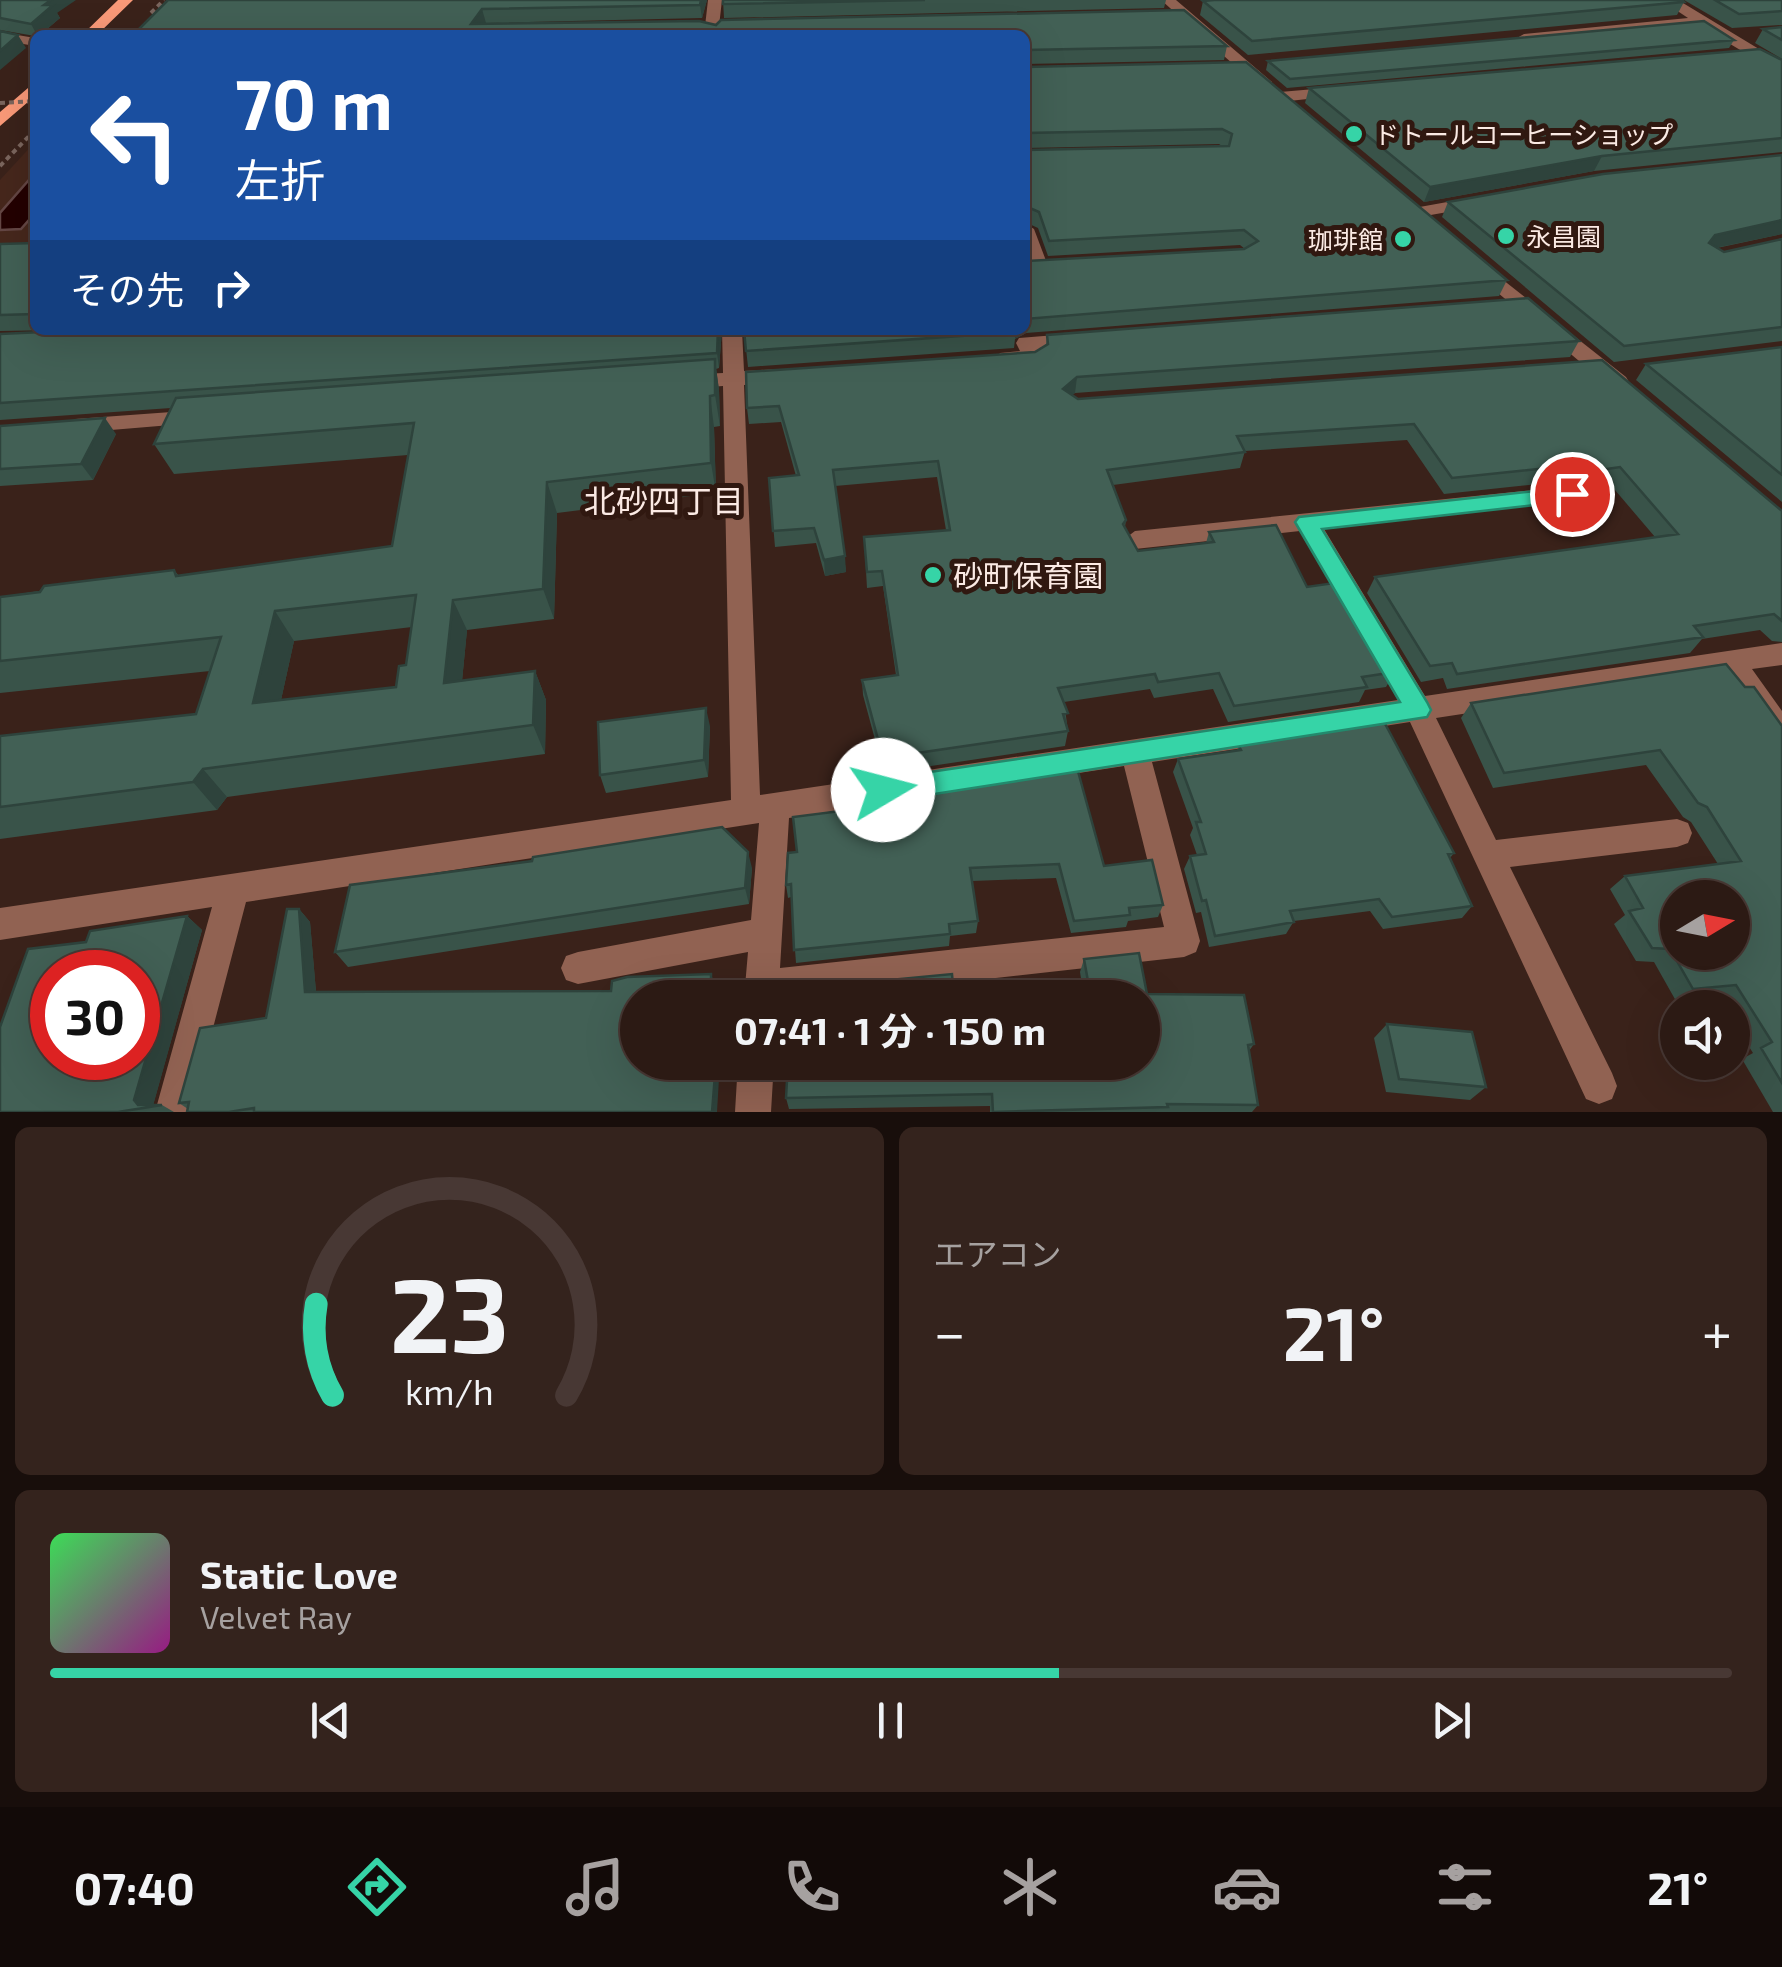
<!DOCTYPE html>
<html lang="ja">
<meta charset="utf-8">
<style>
:root{--surface:#2c1a14;--page:#34231d;--text:#f1f3f6;--muted:#a6a1a0;--line:#483834;--accent:#36d4a7}
body{margin:0;font-family:"Exo 2","Noto Sans JP",sans-serif;background:var(--page);color:var(--text);height:100vh;display:flex;flex-direction:column;font-size:38px;white-space:nowrap}
*{box-sizing:border-box;margin:0}
p{font-size:32px;color:var(--muted)}
.icon{flex:none;width:55px;height:55px;fill:none;stroke:currentColor;stroke-width:2;stroke-linecap:round;stroke-linejoin:round}
.map{position:relative;height:1112px;overflow:hidden}
.sheet{display:flex;flex-direction:column;gap:15px;padding:15px;background:#180e0b;flex:1}
.sheet>*{flex:none}
.banner{position:absolute;left:30px;top:30px;width:1000px;height:305px;border-radius:15px;box-shadow:0 10px 40px #0002,0 0 0 2px var(--line);background:#1a4fa0;color:#fff;overflow:hidden}
.needle{width:65px;rotate:80deg}
.buttons{position:absolute;left:1660px;top:880px;display:grid;gap:20px}
.buttons a{display:grid;place-items:center;width:90px;height:90px;border-radius:50%;background:var(--surface);box-shadow:0 10px 40px #0002,0 0 0 2px var(--line);font-size:50px}
.speed{position:absolute;left:30px;top:950px;display:flex;gap:20px;font-size:50px;font-weight:700;text-align:center}
.speed>*{display:grid;place-content:center;width:130px;height:130px;border-radius:50%;background:var(--surface);box-shadow:0 10px 40px #0002,0 0 0 2px var(--line);line-height:1}
.speed .limit{border:15px solid #d22;background:#fff;color:#111}
.pin{position:absolute;display:grid;place-items:center;width:85px;height:85px;color:#fff;margin:-42px;border:5px solid #fff;border-radius:50%;box-shadow:0 2px 10px #0007}
.me{position:absolute;width:110px;margin:-55px;rotate:82deg;stroke-linejoin:round;filter:drop-shadow(0 0 8px #0008)}
.turn{display:flex;align-items:center;gap:35px;height:210px;padding:0 40px;font-size:45px}
.turn .icon{width:130px;height:130px;stroke-width:2.5}
.turn b{display:block;font-size:70px;line-height:85px}
.then{display:flex;align-items:center;height:95px;padding:0 40px;background:#0003;gap:20px;font-size:38px}
.big{font-size:75px;font-weight:700;line-height:1.1}
.sheet .card{flex:1;display:flex;flex-direction:column;justify-content:center;gap:15px;min-width:0;padding:0 35px;border-radius:15px;background:var(--page)}
.sheet .dial{align-items:center;gap:0}
.dial svg{height:260px;overflow:visible;fill:none;stroke:var(--line);stroke-width:7;stroke-linecap:round;text-anchor:middle}
.dial text{fill:var(--text);stroke:none}
.song{display:flex;align-items:center;gap:30px}
.cover{width:120px;height:120px;border-radius:15px;background:linear-gradient(135deg,hsl(130 70% 55%),hsl(310 70% 35%))}
.played{height:10px;border-radius:5px;background:linear-gradient(90deg,var(--accent) 60%,var(--line) 60%)}
.keys{display:flex;justify-content:space-around;direction:ltr}
.heat{display:flex;justify-content:space-between;align-items:center;font-size:55px;direction:ltr}
.sheet .tiles{flex:1;display:grid;gap:15px;grid-template-columns:1fr 1fr}
.card:last-child{grid-column:span 2}
.trip{position:absolute;left:620px;top:980px;width:540px;height:100px;border-radius:50px;background:var(--surface);box-shadow:0 10px 40px #0002,0 0 0 2px var(--line);font-weight:700;line-height:100px;text-align:center}
.tab-bar{display:flex;height:160px;justify-content:space-around;align-items:center;background:#120a08;color:var(--muted)}
.tab-bar .icon{width:70px;height:70px}
.tab-bar .current{color:var(--accent)}
.tab-bar b{font-size:45px;color:var(--text)}
.map>svg:first-child{display:block}
</style>
<div class="map">
<svg width="1782" height="1112" viewBox="0 0 1782 1112">
<rect width="100%" height="100%" fill="#3a221a"/>
<path fill="#46271c" d="M35 142V243L0 244V180Z"/>
<path fill="#230000" stroke="#644644" stroke-width="2.5" d="M35 173V213L21 229 0 230V213Z"/>
<g fill="none" stroke-linecap="round" stroke-linejoin="round">
<path stroke="#7a655d" stroke-width="4" stroke-dasharray="5 4" stroke-linecap="butt" d="M151 13 164 0
M0 166 34 131"/>
<path fill="#916252" fill-rule="evenodd" d="M708 0H722L718 35H704Z
M1161 0H1176L1272 82V88H1260Z
M1661 0H1678L1782 63V75L1700 26 1524 42 1517 38 1524 34 1688 18Z
M0 32 35 38V46L0 40Z
M1338 87 1344 89V95L1280 102 1272 97 1280 92Z
M1475 197 1484 202 1481 206 1414 218 1405 213 1414 208Z
M1025 223 1034 229 1048 266 1045 270H1031L1028 266Z
M1479 261 1626 377 1629 382 1626 387H1610L1472 271V263Z
M722 330H742L744 371 778 369 789 376 778 383 744 385 760 795 1398 700 1300 531 1135 549 1123 540 1135 531 1572 486 1584 494 1580 500 1324 529 1425 696 1782 643V665L1752 669 1782 711V746L1772 743 1724 674 1436 718 1496 840 1677 819 1688 823 1692 833 1688 843 1677 847 1510 867 1612 1073 1617 1086 1612 1099 1599 1104 1586 1099 1410 722 1152 762 1200 941 1196 952 1184 957 817 998H744L748 952 578 984 566 980 561 968 566 956 578 952 751 920 759 823 246 902 191 1112H155L212 907 0 940V908L731 800 723 386 683 389 672 382 683 375 723 373ZM1124 766 1164 927 780 968 789 818Z
M1081 333 1088 335V343L1039 348 1044 357 1040 362 1007 365 996 358 1000 353 1020 351 1016 343 1019 338Z
M199 410 210 417 207 422 75 433 64 426 75 419Z
M738 1062H774L771 1112H735Z"/>
<path fill="#f99978" fill-rule="evenodd" d="M118 0H133L97 35H82Z
M35 82V96L0 126V112Z"/>
<path stroke="#7a655d" stroke-width="4" stroke-dasharray="5 4" stroke-linecap="butt" d="M0 103 35 101"/>
</g>
<path fill="#395349" fill-rule="evenodd" d="M0 0 57 13 60 18 40 35 35 36 0 30Z
M168 0H707L702 18 486 23 699 21 716 25 721 20 1184 10 1227 46 1224 60 1025 64V35H133Z
M723 0H1166L1164 8 724 18Z
M1684 0H1782V25L1732 28Z
M1203 1 1684 2 1677 15 1248 55 1200 15Z
M1782 27V59L1755 43 1763 29Z
M1734 40 1729 48 1287 88 1266 70 1268 61Z
M1782 60V152L1594 171 1424 202 1305 103 1309 88Z
M1246 62 1507 280 1499 296 1026 333 1015 339 1014 348 748 367 744 330 1027 261 1245 249 1240 245 1048 256 1038 228 1025 222V150L1222 146 1219 144 1025 148V66L1026 67Z
M1448 202 1782 234 1717 248 1724 252 1782 239V341L1614 362 1442 217Z
M35 243V330H56L0 331V244Z
M85 330H722L719 368 716 369 719 390 720 426 714 427 716 493 557 513 554 619 467 630 462 681 535 671 546 700 545 754 227 797 217 810 0 839V736L196 714 210 671 0 693V597L174 570 179 576 392 546 408 455 174 474 154 444 171 408 0 420V334ZM412 627 406 665 396 687 281 700 294 641Z
M1047 335 1579 341 1570 357 1075 393 1072 395 1078 399 1602 360 1782 511V642L1772 641 1760 630 1702 639 1690 653 1447 689 1443 678 1421 682 1367 593 1375 577 1655 537 1609 483 1589 486 1584 479 1444 494 1407 440 1245 451 1240 468 1113 485 1126 520 1125 527 1138 551 1206 543 1209 532 1307 587 1395 672 1386 687 1365 690 1359 702 1228 722 1213 689 1154 698 1150 689 1064 702 1068 731 1065 746 884 773 863 695 862 680 896 675 883 586 867 588 864 537 946 530 937 477 835 486 846 572 825 576 816 543 775 547 769 478 796 476 781 422 749 424 747 408 1035 352 1046 346Z
M1782 347V502L1636 380 1646 364Z
M0 426 116 434 93 480 0 486Z
M1745 687 1782 726V1112H1773L1742 1059 1753 1053 1732 1020V1008H1725L1718 997 1676 1001 1654 962 1636 961 1614 924 1625 915 1610 889 1625 876 1718 864 1691 822 1683 817 1646 765 1493 788 1461 718 1471 703Z
M710 726 708 777 606 793 600 775Z
M1247 738 1454 853 1450 858 1472 906 1462 918 1383 929 1370 911 1294 921 1286 934 1209 947 1201 912 1196 913 1184 869 1190 856 1197 855 1190 835 1193 828 1173 772 1178 759 1237 750 1239 746 1245 745Z
M892 792 1104 866 1163 905 1158 917 1128 921 1126 927 1071 933 1056 878 972 881 978 921 976 933 950 936 949 946 796 963 791 897 788 898 786 885 797 852 892 805Z
M752 868 749 904 348 967 335 952Z
M299 909 310 922 316 992 611 991 715 985V998H638L717 1112H187L188 1109 179 1103 266 1018Z
M187 916 202 930 153 1105H162L174 1112H0L86 942Z
M1084 959 1147 994 1254 1044 1249 1051 1258 1105 1252 1112H990V1106L789 1109 786 1098 1142 1062V998H1084L1080 972Z
M1387 1024 1486 1087 1470 1100 1386 1092 1374 1038Z"/>
<path fill="#2e433c" d="M51 0H76L57 13 60 18 40 35H37L31 24 44 5Z
M701 0H707L702 18 700 5Z
M482 9 486 23 471 24Z
M18 35 26 48 0 70V51Z
M1602 156 1594 171 1424 202 1430 187Z
M1782 220V234L1705 250 1715 235Z
M1027 317 1026 333 1015 339V330H1025V319Z
M718 330H722L719 368 717 353Z
M715 359 719 390 720 426 715 395Z
M1077 377 1075 393 1060 405 1063 389Z
M710 396 714 427 716 493 711 463Z
M105 418 116 434 93 480 81 464Z
M547 482 557 513 554 619 543 589Z
M845 556 846 572 825 576 824 560Z
M453 600 467 630 459 712 444 683Z
M275 611 294 641 274 732 253 703Z
M535 671 546 700 545 754 533 725Z
M706 708 710 726 708 777 704 760Z
M203 769 227 797 217 810 193 782Z
M748 852 752 868 749 904 745 888Z
M299 909 310 922 317 1003 305 992Z
M187 916 202 930 153 1106 138 1105 134 1100Z
M711 974 715 985V998H711Z
M716 1062H720L717 1112H712Z"/>
<path fill="#426055" stroke="#2e433c" stroke-width="2.5" fill-rule="evenodd" d="M0 0H51L44 5H53L31 24 0 18Z
M168 0H701L700 5 482 9 471 24 699 21 716 25 721 20 1184 10 1227 46 1026 50 1025 54V35H133Z
M723 0H925L723 4Z
M1214 0H1682L1684 2 1252 41 1203 1Z
M1715 0H1782V11L1739 14Z
M1704 21 1734 40 1290 79 1268 61Z
M1782 27V40L1763 29Z
M0 31 18 35 0 51Z
M1760 49 1782 60V138L1602 156 1430 187 1309 88Z
M1246 62 1507 280 1025 319V259L1027 261 1244 249 1258 241 1244 230 1049 241 1039 212 1025 206V150L1229 146 1232 134 1222 129 1026 133 1025 142V66L1026 67Z
M1782 155V220L1715 235 1709 243 1724 252 1782 239V327L1624 346 1448 202 1603 174Z
M35 243V314L0 315V244Z
M1528 298 1579 341 1077 377 1063 389 1078 399 1602 360 1782 511V621L1774 614 1694 626 1703 637 1457 674 1452 663 1430 666 1375 577 1678 534 1620 467 1600 470 1594 463 1452 478 1414 424 1237 436 1245 452 1107 470 1126 520 1123 524 1138 551 1214 542 1209 532 1276 525 1307 587 1341 582 1395 672 1362 677 1367 687 1234 706 1219 673 1158 682 1155 674 1058 688 1068 713 1063 714 1068 731 883 758 862 680 898 675 882 571 867 572 864 537 950 530 938 461 833 470 845 556 824 560 814 528 773 531 769 478 799 475 779 406 747 408 746 372 1035 352 1048 344 1047 335Z
M85 330H718L717 353 0 403V334Z
M744 330H1016V332L746 351Z
M1782 347V475L1646 364Z
M715 359V395L710 396 711 463 547 482 543 589 453 600 444 683 535 671 533 725 203 769 193 782 0 807V736L196 714 221 637 0 661V597L40 592 44 586 174 570 176 576 392 546 414 423 154 444 176 398ZM416 595 406 665 399 666 396 687 253 703 275 611Z
M105 418 81 464 0 469V426Z
M1726 664 1745 687H1754L1782 726V1083L1761 1048 1772 1042 1736 985 1693 989 1670 949 1652 948 1629 911 1643 908 1625 876 1741 861 1707 807 1698 803 1660 750 1504 773 1471 703ZM1678 898H1732V952H1678Z
M706 708 704 760 600 775 598 722Z
M1382 718 1454 853 1448 854 1472 906 1392 917 1379 899 1290 911 1294 922 1215 936 1206 900 1202 901 1190 856 1206 854 1196 822H1201L1178 759 1241 750 1239 746 1250 744 1247 738Z
M1076 764 1104 866 1152 860 1163 905 1129 908 1130 915 1074 921 1059 864 970 868 978 921 949 924 950 934 794 950 791 884 786 885 788 853 797 852 793 817 896 804 892 792Z
M722 827 748 852 745 888 335 952 350 885 532 861 533 857Z
M287 909H299L305 992 611 991 612 981 627 977 711 974V998H638V1062H716L712 1112H254V1108L229 1112H187L189 1102 179 1103 200 1028 266 1018Z
M187 916 134 1100 138 1105H162L118 1112H0V1027L28 949 86 942 90 931ZM52 972H138V1058H52Z
M1139 953 1147 994 1244 995 1254 1044 1248 1045 1258 1105 1167 1104 1168 1107 993 1112 992 1094 786 1098 788 1062H1142V998H1091L1084 959Z
M952 974 954 998H791V995H796V989Z
M1387 1024 1472 1032 1486 1087 1399 1079Z"/>
<path fill="#36d4a7" stroke="#238a6d" stroke-width="2.5" d="M1572 487 1580 489V500L1322 529 1427 702 1431 710 1427 717 883 802 873 799 869 790 873 782 883 779 1400 702 1295 522 1299 517Z"/>
<g fill="#36d4a7" stroke="#301810" stroke-width="4">
<circle cx="1354" cy="134" r="10"/>
<circle cx="1506" cy="236" r="10"/>
<circle cx="1403" cy="239" r="10"/>
<circle cx="933" cy="575" r="10"/>
</g>
<g text-anchor="middle" dominant-baseline="central" stroke-width="10" stroke-linejoin="round" paint-order="stroke">
<g font-size="25" fill="#fbeae4" stroke="#301810" text-anchor="start">
<text x="1374" y="134">ドトールコーヒーショップ</text>
<text x="1526" y="236">永昌園</text>
<text x="1383" y="239" text-anchor="end">珈琲館</text>
</g>
<g font-size="30" fill="#fbeae4" stroke="#301810" text-anchor="start">
<text x="953" y="575">砂町保育園</text>
</g>
<g font-size="32" fill="#fbeae4" stroke="#301810">
<text x="664" y="500">北砂四丁目</text>
</g>
</g>
</svg>
<div class="buttons">
<a><svg class="needle" viewBox="-14 -14 28 28"><path d="M0-13l5 13h-10z" fill="#e53935"/><path d="M0 13l5-13h-10z" fill="#a6a1a0"/></svg></a>
<a><svg class="icon" aria-label="sound" viewBox="0 0 24 24"><path d="M4 9h4l5-4v14l-5-4H4zM17 9q2 3 0 6"/></svg></a>
</div>
<div class="speed"><div class="limit">30</div></div>
<div class="pin" style="left:1572px;top:494px;background:#d93025"><svg class="icon" aria-label="arrive" viewBox="0 0 24 24"><path d="M6 21V4h12l-3 4 3 4H6"/></svg></div>
<svg class="me" style="left:883px;top:790px" viewBox="-20 -20 40 40"><circle r="19" fill="#fff"/><path d="M0-13L10 11 0 6-10 11z" fill="#36d4a7"/></svg>
<div class="trip">07:41 · 1 分 · 150 m</div>
<div class="banner">
<div class="turn"><svg class="icon" aria-label="left" viewBox="0 0 24 24"><path d="M17 20v-9H6M10 6l-5 5 5 5"/></svg><div><b>70 m</b>左折</div></div>
<div class="then">その先<svg class="icon" aria-label="right" viewBox="0 0 24 24"><path d="M7 20v-9h11M14 6l5 5-5 5"/></svg></div>
</div>
</div>
<section class="sheet">
<div class="tiles">
<div class="card dial"><svg viewBox="0 0 100 80">
<path d="M14 69A42 42 0 1 1 86 69"/>
<path d="M14 69A42 42 0 0 1 9 41" stroke="#36d4a7"/>
<text x="50" y="56" font-size="32" font-weight="700">23</text>
<text x="50" y="72" font-size="11">km/h</text>
</svg></div>
<div class="card"><p>エアコン</p>
<div class="heat"><a>−</a><b class="big">21°</b><a>+</a></div>
</div>
<div class="card">
<div class="song"><i class="cover"></i><div><b>Static Love</b><p>Velvet Ray</p></div></div>
<div class="played"></div>
<div class="keys"><svg class="icon" aria-label="previous" viewBox="0 0 24 24"><path d="M18 5L8 12l10 7zM5 5v14"/></svg><svg class="icon" aria-label="pause" viewBox="0 0 24 24"><path d="M8 5v14M16 5v14"/></svg><svg class="icon" aria-label="next" viewBox="0 0 24 24"><path d="M6 5l10 7-10 7zM19 5v14"/></svg></div>
</div>
</div>
</section>
<nav class="tab-bar">
<b>07:40</b>
<svg class="icon current" aria-label="directions" viewBox="0 0 24 24"><path d="M12 3l9 9-9 9-9-9zM9 14v-3h6M13 9l2 2-2 2"/></svg>
<svg class="icon" aria-label="music" viewBox="0 0 24 24"><path d="M9 18V5l10-2v13"/><circle cx="6" cy="18" r="3"/><circle cx="16" cy="16" r="3"/></svg>
<svg class="icon" aria-label="phone" viewBox="0 0 24 24"><path d="M5 4h4l2 5-3 2q2 4 5 5l2-3 5 2v4C11 20 4 13 5 4z"/></svg>
<svg class="icon" aria-label="climate" viewBox="0 0 24 24"><path d="M12 3v18M4 7l16 10M4 17L20 7"/></svg>
<svg class="icon" aria-label="car" viewBox="0 0 24 24"><path d="M5 17H2v-5l4-1 3-4h7l3 4 3 1v5h-3M9 17h6M6 11h13"/><circle cx="7" cy="17" r="2"/><circle cx="17" cy="17" r="2"/></svg>
<svg class="icon" aria-label="filters" viewBox="0 0 24 24"><path d="M4 7h16M4 17h16"/><circle cx="9" cy="7" r="2"/><circle cx="15" cy="17" r="2"/></svg>
<b>21°</b>
</nav>
